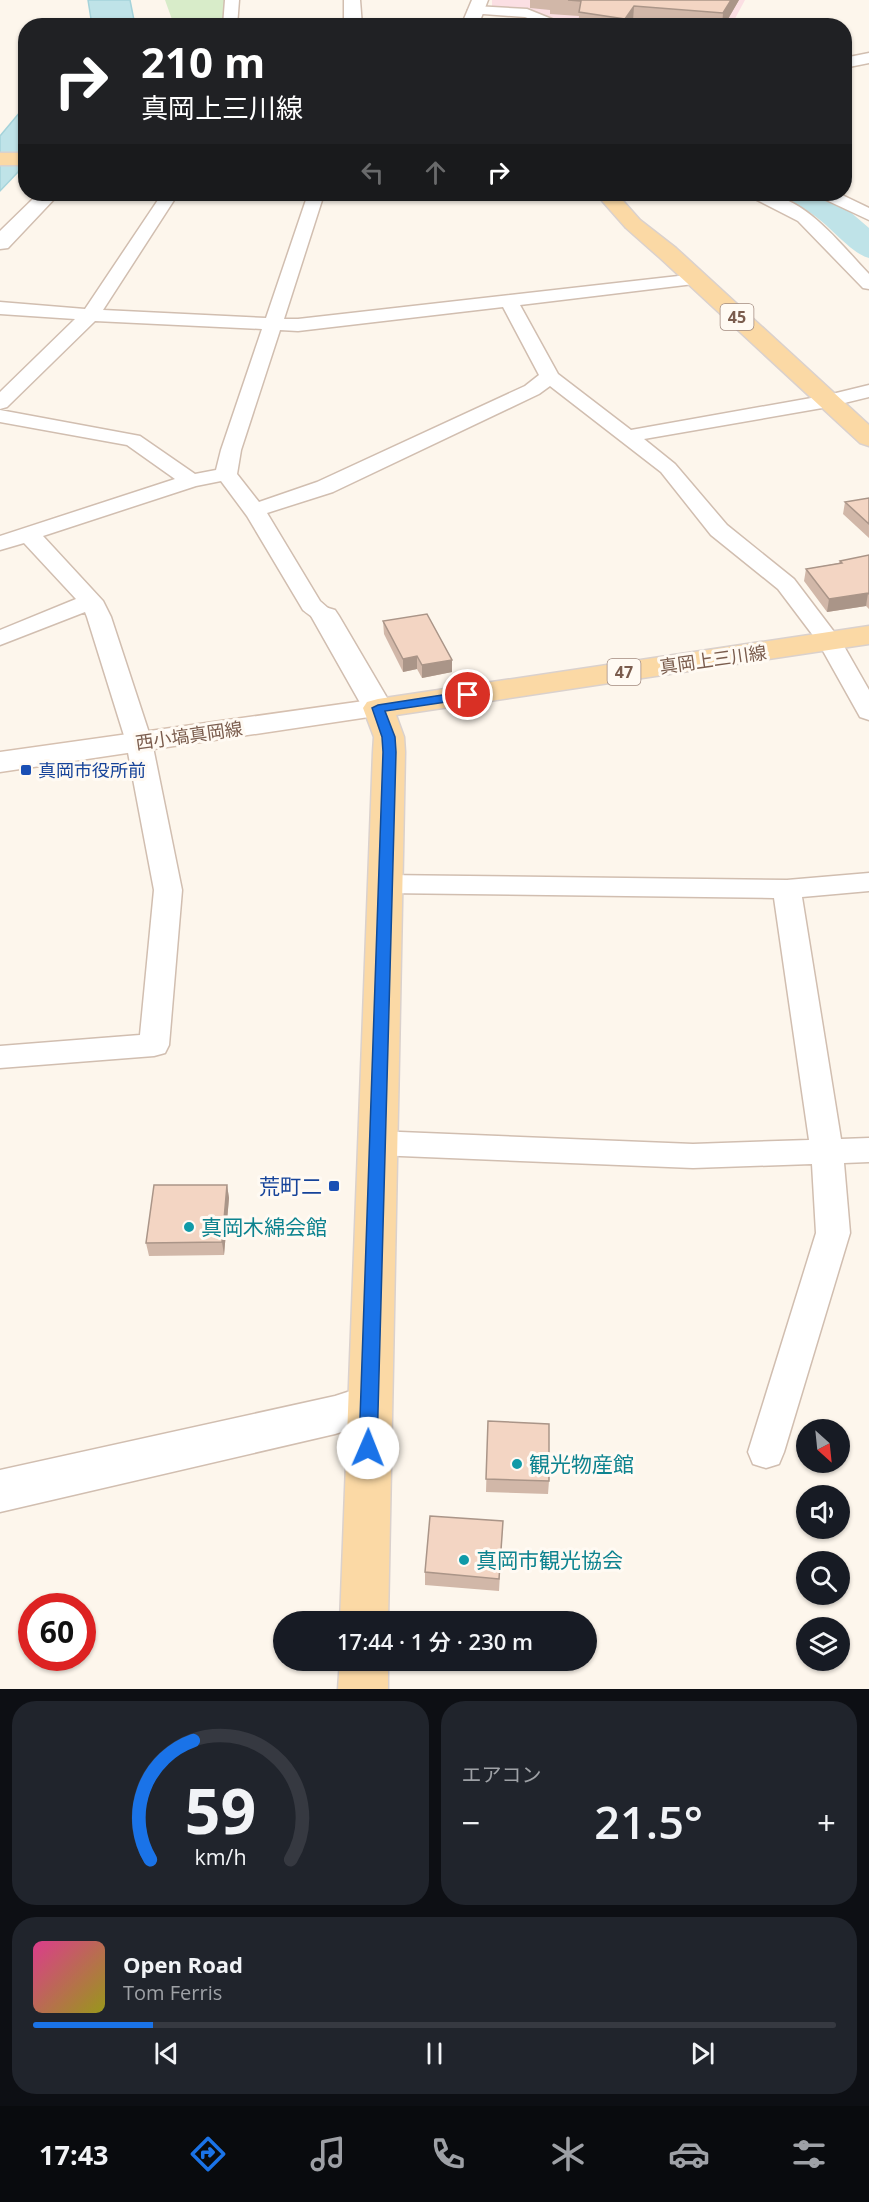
<!DOCTYPE html>
<html lang="ja">
<meta charset="utf-8">
<style>
:root{--surface:#171b24;--page:#20242c;--text:#f1f3f6;--muted:#9ea1a6;--line:#363941;--accent:#1a73e8}
body{margin:0;font-family:"Open Sans","Noto Sans JP",sans-serif;background:var(--page);color:var(--text);height:100vh;display:flex;flex-direction:column;font-size:22px;white-space:nowrap}
*{box-sizing:border-box;margin:0}
p{font-size:20px;color:var(--muted)}
.icon{flex:none;width:33px;height:33px;fill:none;stroke:currentColor;stroke-width:2;stroke-linecap:round;stroke-linejoin:round}
.map{position:relative;height:1689px;overflow:hidden}
.panel{display:flex;flex-direction:column;gap:12px;padding:12px;background:#0d0f14;flex:1}
.panel>*{flex:none}
.guide{position:absolute;left:18px;top:18px;width:834px;height:183px;border-radius:24px;box-shadow:0 2px 4px #0004;background:#202124;color:#fff;overflow:hidden}
.needle{width:39px;rotate:153deg}
.fabs{position:absolute;left:796px;top:1419px;display:grid;gap:12px}
.fabs a{display:grid;place-items:center;width:54px;height:54px;border-radius:50%;background:var(--surface);box-shadow:0 2px 4px #0004;font-size:30px}
.speed{position:absolute;left:18px;top:1593px;display:flex;gap:12px;font-size:30px;font-weight:700;text-align:center}
.speed>*{display:grid;place-content:center;width:78px;height:78px;border-radius:50%;background:var(--surface);box-shadow:0 2px 4px #0004;line-height:1}
.speed .limit{border:9px solid #d22;background:#fff;color:#111}
.pin{position:absolute;display:grid;place-items:center;width:51px;height:51px;color:#fff;margin:-26px;border:3px solid #fff;border-radius:50%;box-shadow:0 2px 6px #0007}
.me{position:absolute;width:66px;margin:-33px;rotate:1deg;stroke-linejoin:round;filter:drop-shadow(0 0 4px #0008)}
.turn{display:flex;align-items:center;gap:21px;height:126px;padding:0 24px;font-size:27px}
.turn .icon{width:78px;height:78px;stroke-width:2.5}
.turn b{display:block;font-size:42px;line-height:51px}
.lanes{display:flex;align-items:center;height:57px;padding:0 24px;background:#0003;justify-content:center;gap:30px;direction:ltr}
.lanes .off{opacity:.35}
.big{font-size:45px;font-weight:600;line-height:1.1}
.panel .tile{flex:1;display:flex;flex-direction:column;justify-content:center;gap:9px;min-width:0;padding:0 21px;border-radius:24px;background:var(--page)}
.panel .dial{align-items:center;gap:0}
.dial svg{height:156px;overflow:visible;fill:none;stroke:var(--line);stroke-width:7;stroke-linecap:round;text-anchor:middle}
.dial text{fill:var(--text);stroke:none}
.song{display:flex;align-items:center;gap:18px}
.cover{width:72px;height:72px;border-radius:9px;background:linear-gradient(135deg,hsl(330 70% 55%),hsl(60 70% 35%))}
.played{height:6px;border-radius:3px;background:linear-gradient(90deg,var(--accent) 15%,var(--line) 15%)}
.keys{display:flex;justify-content:space-around;direction:ltr}
.heat{display:flex;justify-content:space-between;align-items:center;font-size:33px;direction:ltr}
.panel .tiles{flex:1;display:grid;gap:12px;grid-template-columns:1fr 1fr}
.tile:last-child{grid-column:span 2}
.trip{position:absolute;left:273px;top:1611px;width:324px;height:60px;border-radius:30px;background:var(--surface);box-shadow:0 2px 4px #0004;font-weight:600;line-height:60px;text-align:center}
.menu{display:flex;height:96px;justify-content:space-around;align-items:center;background:#090b0e;color:var(--muted)}
.menu .icon{width:42px;height:42px}
.menu .selected{color:var(--accent)}
.menu b{font-size:27px;color:var(--text)}
.map>svg:first-child{display:block}
</style>
<div class="map">
<svg width="869" height="1689" viewBox="0 0 869 1689">
<rect width="100%" height="100%" fill="#fdf6ec"/>
<path fill="#fbdfe3" d="M492 0H745L731 26 574 25 533 11 492 9Z"/>
<path fill="#d8ecc9" d="M165 0H225L223 25H174Z"/>
<path fill="#bfe3e8" stroke="#a5d3da" stroke-width="1.5" d="M88 0H130L135 25H86L91 19Z
M25 106V160L18 172 0 191V136Z"/>
<g fill="none" stroke-linecap="round" stroke-linejoin="round">
<path fill="#bfe3e8" fill-rule="evenodd" d="M783 194H822L848 210 869 228V258C850 253 829 224 809 212 799 206 788 203 783 194Z"/>
<defs>
<path id="minor" d="M225 0H239L237 26H223Z
M475 6 527 9 569 26H548L525 17 470 13 468 10Z
M162 194H178L103 310 266 318 308 194H324L284 319H298L696 274 702 275 705 279 702 283 520 305 558 374 631 430 828 395 869 385V397L828 407 644 439 675 464 727 525 794 579 841 641 869 690V720L860 717 818 642 778 589 711 535 661 472 550 386 539 394 333 492 267 513 320 601 337 616 333 621C320 624 313 618 303 610L247 516 221 481 196 486 43 536 103 601 111 617 152 742 182 890 169 1045 165 1053 154 1056 0 1068V1046L140 1035 154 890 126 742 87 617 85 612 0 645V630L76 599 24 543 0 550V536L175 479 127 445 0 422V410L140 436 195 474 216 470 221 450 262 329 95 321 7 407 0 409V392L75 319 0 314V302L85 309ZM503 307 539 375 525 386 317 482 259 502 237 474 241 450 280 330 298 331Z
M751 194C800 188 838 242 869 274V289L863 288 798 221 753 198Z
M820 194H840L869 208V220L822 198Z
M869 873V891L802 897 841 1139 869 1138V1162L844 1163 850 1233 784 1452 779 1464 766 1468 753 1464 748 1452 816 1233 812 1164 693 1168 376 1155 365 1152 360 1143 365 1134 376 1131 693 1144 809 1140 774 898 384 893 374 891 370 884 374 877 384 875 787 880Z"/>
<path id="tertiary" d="M344 0H360L362 26H344Z
M472 0H488L478 26H461Z
M869 53V63L844 68V58Z
M38 194H59L8 248 0 249V231Z
M325 607 335 610 339 616 393 708 389 714 378 717 367 714 363 708 311 616 315 610Z
M369 1385 385 1390 391 1404 385 1418 335 1434 0 1512V1470L335 1396Z"/>
<path id="secondary" d="M378 699 389 702 393 708 389 714 0 772V752Z"/>
<path id="primary" d="M0 153H26V165H0Z
M596 194H617L640 220 676 248 869 425V446L860 443 660 258 626 228Z
M869 626V644L396 715 404 737 405 752 388 1622H340L373 752 374 737 363 708 367 702 378 699Z
M340 1660H388V1689H338Z"/>
</defs>
<use href="#minor" stroke="#d1beb0" stroke-width="3"/>
<use href="#tertiary" stroke="#d1beb0" stroke-width="3"/>
<use href="#secondary" stroke="#d6c0b0" stroke-width="3"/>
<use href="#primary" stroke="#dad1cd" stroke-width="3"/>
<use href="#minor" fill="#fff" fill-rule="evenodd"/>
<use href="#tertiary" fill="#fff" fill-rule="evenodd"/>
<use href="#secondary" fill="#fff" fill-rule="evenodd"/>
<use href="#primary" fill="#fbd9a5" fill-rule="evenodd"/>
</g>
<path fill="#d1b7a8" d="M530 0H739L724 26H685L633 21 630 26H578L579 16 550 14V10L530 8Z
M869 498V538L843 514 845 502Z
M869 555V609L866 606 827 612 804 581 806 569 839 563 840 561Z
M383 621 452 660V672L422 678 417 669 403 672 384 634Z
M227 1185 229 1198 224 1255 149 1256 146 1243Z
M488 1421 549 1481 548 1494 486 1492Z
M503 1521 499 1591 425 1585V1572Z"/>
<path fill="#aa9588" d="M731 0H739L724 26H722L723 13Z
M634 6 633 21 630 26H625V19Z
M868 593 866 606 827 612 829 599Z
M417 656V669L403 672V659Z
M452 660V672L422 678V665Z
M227 1185 229 1198 224 1255 222 1242Z"/>
<path fill="#f3d5c3" stroke="#aa9588" stroke-width="1.5" d="M568 0H731L723 13 634 6 625 19 579 12 581 1Z
M869 498V524L845 502Z
M869 555V594L868 593 829 599 806 569 842 563 840 561Z
M427 614 452 660 422 665 417 656 403 659 383 621Z
M154 1185H227L222 1242 146 1243Z
M488 1421 549 1424V1481L486 1479Z
M430 1516 503 1521 499 1579 425 1572Z"/>
<path fill="#1a73e8" stroke="#114b97" stroke-width="1.5" d="M468 691 473 692 475 695 473 698 385 711 395 737 396 752 377 1448 375 1453 368 1456 362 1453 359 1448 383 752 382 737 372 708 378 705Z"/>
<g fill="#1a4fb4" stroke="#fffaf3" stroke-width="2">
<rect x="20" y="764" width="12" height="12" rx="3"/>
<rect x="328" y="1180" width="12" height="12" rx="3"/>
</g>
<g fill="#0f9aa8" stroke="#fffaf3" stroke-width="2">
<circle cx="189" cy="1227" r="6"/>
<circle cx="517" cy="1464" r="6"/>
<circle cx="464" cy="1560" r="6"/>
</g>
<g text-anchor="middle" dominant-baseline="central" stroke-width="6" stroke-linejoin="round" paint-order="stroke">
<g fill="#fffaf3" stroke="#a28b7f" stroke-width="1.5">
<rect x="720.5" y="304" width="33" height="26" rx="4.5"/>
<rect x="607.5" y="659" width="33" height="26" rx="4.5"/>
</g>
<g font-size="16" font-weight="bold" fill="#7a5c4d">
<text x="737" y="317">45</text>
<text x="624" y="672">47</text>
</g>
<g font-size="18" fill="#7a5c4d" stroke="#fffaf3">
<text transform="translate(713 659) rotate(-8)">真岡上三川線</text>
<text transform="translate(189 735) rotate(-8)">西小塙真岡線</text>
</g>
<g font-size="18" fill="#164399" stroke="#fffaf3" text-anchor="start">
<text x="38" y="770">真岡市役所前</text>
</g>
<g font-size="21" fill="#164399" stroke="#fffaf3" text-anchor="end">
<text x="322" y="1186">荒町二</text>
</g>
<g font-size="21" fill="#0d838f" stroke="#fffaf3" text-anchor="start">
<text x="201" y="1227">真岡木綿会館</text>
<text x="529" y="1464">観光物産館</text>
<text x="476" y="1560">真岡市観光協会</text>
</g>
</g>
</svg>
<div class="fabs">
<a><svg class="needle" viewBox="-14 -14 28 28"><path d="M0-13l5 13h-10z" fill="#e53935"/><path d="M0 13l5-13h-10z" fill="#9ea1a6"/></svg></a>
<a><svg class="icon" aria-label="sound" viewBox="0 0 24 24"><path d="M4 9h4l5-4v14l-5-4H4zM17 9q2 3 0 6"/></svg></a>
<a><svg class="icon" aria-label="search" viewBox="0 0 24 24"><circle cx="10" cy="10" r="6"/><path d="M15 15l6 6"/></svg></a>
<a><svg class="icon" aria-label="layers" viewBox="0 0 24 24"><path d="M12 4l9 5-9 5-9-5zM3 14l9 5 9-5"/></svg></a>
</div>
<div class="speed"><div class="limit">60</div></div>
<div class="pin" style="left:468px;top:695px;background:#d93025"><svg class="icon" aria-label="arrive" viewBox="0 0 24 24"><path d="M6 21V4h12l-3 4 3 4H6"/></svg></div>
<svg class="me" style="left:368px;top:1448px" viewBox="-20 -20 40 40"><circle r="19" fill="#fff"/><path d="M0-13L10 11 0 6-10 11z" fill="#1a73e8"/></svg>
<div class="trip">17:44 · 1 分 · 230 m</div>
<div class="guide">
<div class="turn"><svg class="icon" aria-label="right" viewBox="0 0 24 24"><path d="M7 20v-9h11M14 6l5 5-5 5"/></svg><div><b>210 m</b>真岡上三川線</div></div>
<div class="lanes"><svg class="icon off" aria-label="left" viewBox="0 0 24 24"><path d="M17 20v-9H6M10 6l-5 5 5 5"/></svg><svg class="icon off" aria-label="ahead" viewBox="0 0 24 24"><path d="M12 20V5M6 11l6-6 6 6"/></svg><svg class="icon" aria-label="right" viewBox="0 0 24 24"><path d="M7 20v-9h11M14 6l5 5-5 5"/></svg></div>
</div>
</div>
<section class="panel">
<div class="tiles">
<div class="tile dial"><svg viewBox="0 0 100 80">
<path d="M14 69A42 42 0 1 1 86 69"/>
<path d="M14 69A42 42 0 0 1 36 8" stroke="#1a73e8"/>
<text x="50" y="56" font-size="32" font-weight="700">59</text>
<text x="50" y="72" font-size="11">km/h</text>
</svg></div>
<div class="tile"><p>エアコン</p>
<div class="heat"><a>−</a><b class="big">21.5°</b><a>+</a></div>
</div>
<div class="tile">
<div class="song"><i class="cover"></i><div><b>Open Road</b><p>Tom Ferris</p></div></div>
<div class="played"></div>
<div class="keys"><svg class="icon" aria-label="previous" viewBox="0 0 24 24"><path d="M18 5L8 12l10 7zM5 5v14"/></svg><svg class="icon" aria-label="pause" viewBox="0 0 24 24"><path d="M8 5v14M16 5v14"/></svg><svg class="icon" aria-label="next" viewBox="0 0 24 24"><path d="M6 5l10 7-10 7zM19 5v14"/></svg></div>
</div>
</div>
</section>
<nav class="menu">
<b>17:43</b>
<svg class="icon selected" aria-label="directions" viewBox="0 0 24 24"><path d="M12 3l9 9-9 9-9-9zM9 14v-3h6M13 9l2 2-2 2"/></svg>
<svg class="icon" aria-label="music" viewBox="0 0 24 24"><path d="M9 18V5l10-2v13"/><circle cx="6" cy="18" r="3"/><circle cx="16" cy="16" r="3"/></svg>
<svg class="icon" aria-label="phone" viewBox="0 0 24 24"><path d="M5 4h4l2 5-3 2q2 4 5 5l2-3 5 2v4C11 20 4 13 5 4z"/></svg>
<svg class="icon" aria-label="climate" viewBox="0 0 24 24"><path d="M12 3v18M4 7l16 10M4 17L20 7"/></svg>
<svg class="icon" aria-label="car" viewBox="0 0 24 24"><path d="M5 17H2v-5l4-1 3-4h7l3 4 3 1v5h-3M9 17h6M6 11h13"/><circle cx="7" cy="17" r="2"/><circle cx="17" cy="17" r="2"/></svg>
<svg class="icon" aria-label="filters" viewBox="0 0 24 24"><path d="M4 7h16M4 17h16"/><circle cx="9" cy="7" r="2"/><circle cx="15" cy="17" r="2"/></svg>
</nav>
